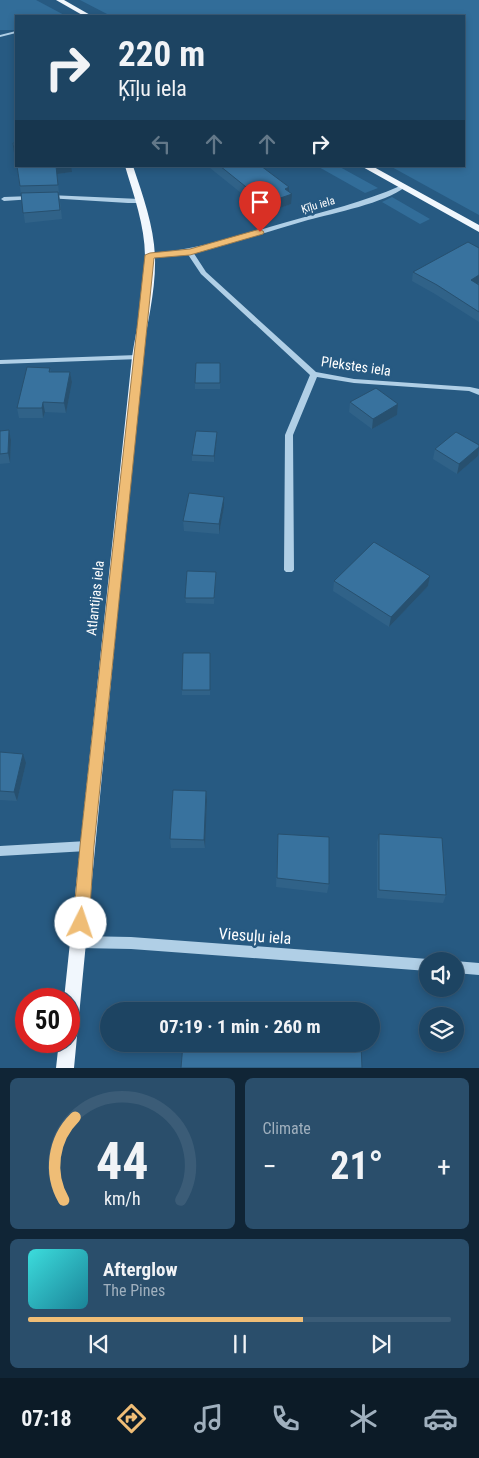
<!DOCTYPE html>
<meta charset="utf-8">
<style>
:root{--surface:#1d4462;--page:#2a4e6b;--text:#f1f3f6;--muted:#a0b0be;--line:#3b5c77;--accent:#efbd76}
body{margin:0;font-family:"Roboto Condensed",sans-serif;background:var(--page);color:var(--text);height:100vh;display:flex;flex-direction:column;font-size:19px;white-space:nowrap}
*{box-sizing:border-box;margin:0}
p{font-size:16px;color:var(--muted)}
.icon{flex:none;width:28px;height:28px;fill:none;stroke:currentColor;stroke-width:2;stroke-linecap:round;stroke-linejoin:round}
.map{position:relative;height:1068px;overflow:hidden}
.side{display:flex;flex-direction:column;gap:10px;padding:10px;background:#102536;flex:1}
.side>*{flex:none}
.top-card{position:absolute;left:15px;top:15px;width:450px;height:152px;border-radius:0px;box-shadow:0 2px 8px #0003,0 0 0 1px var(--line);background:#1d4462;color:var(--text);overflow:hidden}
.fabs{position:absolute;left:419px;top:952px;display:grid;gap:10px}
.fabs a{display:grid;place-items:center;width:45px;height:45px;border-radius:50%;background:var(--surface);box-shadow:0 2px 8px #0003,0 0 0 1px var(--line);font-size:25px}
.speed{position:absolute;left:15px;top:988px;display:flex;gap:10px;font-size:25px;font-weight:700;text-align:center}
.speed>*{display:grid;place-content:center;width:65px;height:65px;border-radius:50%;background:var(--surface);box-shadow:0 2px 8px #0003,0 0 0 1px var(--line);line-height:1}
.speed .limit{border:8px solid #d22;background:#fff;color:#111}
.pin{position:absolute;display:grid;place-items:center;width:42px;height:42px;color:#fff;margin:-51px -21px;border-radius:50% 50% 50% 0;rotate:-45deg;box-shadow:0 0 5px #0007}
.pin .icon{rotate:45deg}
.me{position:absolute;width:55px;margin:-28px;rotate:4deg;stroke-linejoin:round;filter:drop-shadow(0 0 4px #0008)}
.turn{display:flex;align-items:center;gap:18px;height:105px;padding:0 20px;font-size:22px}
.turn .icon{width:65px;height:65px;stroke-width:2.5}
.turn b{display:block;font-size:35px;line-height:42px}
.lanes{display:flex;align-items:center;height:48px;padding:0 20px;background:#0003;justify-content:center;gap:25px;direction:ltr}
.lanes .off{opacity:.35}
.big{font-size:38px;font-weight:700;line-height:1.1}
.side .card{flex:1;display:flex;flex-direction:column;justify-content:center;gap:8px;min-width:0;padding:0 18px;border-radius:8px;background:var(--page)}
.side .dial{align-items:center;gap:0}
.dial svg{height:130px;overflow:visible;fill:none;stroke:var(--line);stroke-width:7;stroke-linecap:round;text-anchor:middle}
.dial text{fill:var(--text);stroke:none}
.song{display:flex;align-items:center;gap:15px}
.cover{width:60px;height:60px;border-radius:8px;background:linear-gradient(135deg,hsl(180 70% 55%),hsl(190 70% 35%))}
.played{height:5px;border-radius:2px;background:linear-gradient(90deg,var(--accent) 65%,var(--line) 65%)}
.keys{display:flex;justify-content:space-around;direction:ltr}
.heat{display:flex;justify-content:space-between;align-items:center;font-size:28px;direction:ltr}
.side .tiles{flex:1;display:grid;gap:10px;grid-template-columns:1fr 1fr}
.card:last-child{grid-column:span 2}
.trip{position:absolute;left:100px;top:1002px;width:280px;height:50px;border-radius:25px;background:var(--surface);box-shadow:0 2px 8px #0003,0 0 0 1px var(--line);font-weight:700;line-height:50px;text-align:center}
.dock{display:flex;height:80px;justify-content:space-around;align-items:center;background:#0c1b27;color:var(--muted)}
.dock .icon{width:35px;height:35px}
.dock .selected{color:var(--accent)}
.dock b{font-size:22px;color:var(--text)}
.map>svg:first-child{display:block}
</style>
<div class="map">
<svg width="479" height="1068" viewBox="0 0 479 1068">
<rect width="100%" height="100%" fill="#275a82"/>
<path fill="#326d99" d="M0 0H36L66 16H16V32L14 30H0Z
M80 0H479V215L390 166H464V16H108L109 15Z
M317 166H338L378 188 365 193Z
M392 197 430 219 420 224 382 202Z"/>
<g fill="none" stroke-linecap="round" stroke-linejoin="round">
<path fill="#b0cfe6" fill-rule="evenodd" d="M16 31V33L0 37V35Z
M400 186 405 187C385 203 334 213 308 220 270 231 232 244 193 252L206 272 316 372 354 379 470 387 479 389V395L469 391 354 383 317 377 293 435 294 570 292 572H286L284 570 285 435 310 375 201 274 187 253 150 257 147 255 150 253C198 250 242 235 287 222 325 211 364 202 400 186Z
M49 195 140 199 143 201 140 203H128L47 198 46 197Z
M31 196 33 197V199L4 201 1 199 4 197Z
M137 355H140V359L0 364V360Z
M87 841 91 842 93 846 91 850 87 851 0 856V846Z
M79 936 131 937 428 959 432 961H428V971L131 949 79 948 75 946 73 942 75 938Z
M454 961H455L479 963V975L455 973Z"/>
<path fill="#f1f7fd" fill-rule="evenodd" d="M56 0H64L92 16H84Z
M125 166H133C143 196 154 226 155 257 156 290 147 324 142 357L74 1068H56L59 1041H69V999H64L132 357C137 324 146 290 145 257 145 226 134 196 125 166Z
M361 166H372L479 225V232Z"/>
</g>
<path fill="#306288" d="M17 166 72 172 57 174 62 219 25 223Z
M210 166H261L289 187V192L291 204 266 213 210 168Z
M413 272 477 284 479 285V322L435 294 412 281Z
M220 363V389H195V383Z
M50 368 51 372H70L72 382 66 413 45 412 43 418H19L17 408Z
M350 402 398 404 397 415 372 429 349 412Z
M9 430 11 440 10 463 0 464V431Z
M217 432V437L214 462 192 461V455Z
M435 449 478 456 457 474 433 459Z
M224 507 219 534 184 531 183 521Z
M216 572 214 604 186 603 185 598Z
M430 576 428 586 389 627 333 591 334 581Z
M210 653V695H182V690Z
M0 752 26 763 17 801 0 800Z
M206 791 207 800 205 848H171L170 839Z
M278 834 329 884 327 893 276 887Z
M379 834 446 895 443 903 377 898V842Z"/>
<path fill="#27506f" d="M56 166H71L72 172 57 174 59 194Z
M289 187V195L292 194 291 204 266 213V203L285 189Z
M479 275V283L469 289 471 280Z
M70 372 72 382 66 413 64 403Z
M43 402 45 412 43 418 42 408Z
M398 404 397 415 372 429 373 419Z
M9 430 11 440 10 463 8 453Z
M217 432V437L214 462V456Z
M479 447 478 456 457 474 459 464Z
M224 497V507L219 534V524Z
M430 576 428 586 389 627 391 617Z
M23 754 26 763 17 801 14 792Z
M206 791 207 800 205 848 204 840Z"/>
<path fill="#38729e" stroke="#27506f" d="M13 143H16V163Z
M17 166H56L58 185 20 186Z
M220 166H261L289 187 285 189 292 194 266 203Z
M58 192 60 210 23 213 21 193Z
M468 242 479 248V275L471 280 479 285V312L437 285 413 272Z
M196 363H220V383H195Z
M27 367 50 368 49 372H70L64 403 43 402 42 408H17Z
M376 388 398 404 373 419 350 402Z
M9 430 8 453 0 454V431Z
M196 431 217 432 214 456 192 455Z
M456 432 479 445V447L459 464 435 449Z
M189 493 224 497 219 524 183 521Z
M374 542 430 576 391 617 334 581Z
M187 571 216 572 214 598H185Z
M183 653H210V690H182Z
M0 752 23 754 14 792 0 791Z
M173 790 206 791 204 840 170 839Z
M278 834 329 837V884L277 878Z
M379 834 442 838 446 895 379 890Z
M183 1044H361L362 1068H181Z"/>
<path fill="#efbd76" stroke="#9b7b4d" d="M260 229 264 232 263 234 190 255 154 258 94 846 89 923 86 928 81 931 76 928 73 923 80 846 145 255 150 253 190 249Z"/>
<g text-anchor="middle" dominant-baseline="central" stroke-width="5" stroke-linejoin="round" paint-order="stroke">
<g font-size="11" fill="#fff" stroke="#275a82">
<text transform="translate(318 205) rotate(-16)">Ķīļu iela</text>
</g>
<g font-size="14" fill="#fff" stroke="#275a82">
<text transform="translate(356 366) rotate(8)">Plekstes iela</text>
<text transform="translate(95 598) rotate(-84)">Atlantijas iela</text>
</g>
<g font-size="16" fill="#fff" stroke="#275a82">
<text transform="translate(255 936) rotate(4)">Viesuļu iela</text>
</g>
</g>
</svg>
<div class="fabs">
<a><svg class="icon" aria-label="sound" viewBox="0 0 24 24"><path d="M4 9h4l5-4v14l-5-4H4zM17 9q2 3 0 6"/></svg></a>
<a><svg class="icon" aria-label="layers" viewBox="0 0 24 24"><path d="M12 4l9 5-9 5-9-5zM3 14l9 5 9-5"/></svg></a>
</div>
<div class="speed"><div class="limit">50</div></div>
<div class="pin" style="left:260px;top:232px;background:#d93025"><svg class="icon" aria-label="arrive" viewBox="0 0 24 24"><path d="M6 21V4h12l-3 4 3 4H6"/></svg></div>
<svg class="me" style="left:81px;top:923px" viewBox="-20 -20 40 40"><circle r="19" fill="#fff"/><path d="M0-13L10 11 0 6-10 11z" fill="#efbd76"/></svg>
<div class="trip">07:19 · 1 min · 260 m</div>
<div class="top-card">
<div class="turn"><svg class="icon" aria-label="right" viewBox="0 0 24 24"><path d="M7 20v-9h11M14 6l5 5-5 5"/></svg><div><b>220 m</b>Ķīļu iela</div></div>
<div class="lanes"><svg class="icon off" aria-label="left" viewBox="0 0 24 24"><path d="M17 20v-9H6M10 6l-5 5 5 5"/></svg><svg class="icon off" aria-label="ahead" viewBox="0 0 24 24"><path d="M12 20V5M6 11l6-6 6 6"/></svg><svg class="icon off" aria-label="ahead" viewBox="0 0 24 24"><path d="M12 20V5M6 11l6-6 6 6"/></svg><svg class="icon" aria-label="right" viewBox="0 0 24 24"><path d="M7 20v-9h11M14 6l5 5-5 5"/></svg></div>
</div>
</div>
<section class="side">
<div class="tiles">
<div class="card dial"><svg viewBox="0 0 100 80">
<path d="M14 69A42 42 0 1 1 86 69"/>
<path d="M14 69A42 42 0 0 1 21 18" stroke="#efbd76"/>
<text x="50" y="56" font-size="32" font-weight="700">44</text>
<text x="50" y="72" font-size="11">km/h</text>
</svg></div>
<div class="card"><p>Climate</p>
<div class="heat"><a>−</a><b class="big">21°</b><a>+</a></div>
</div>
<div class="card">
<div class="song"><i class="cover"></i><div><b>Afterglow</b><p>The Pines</p></div></div>
<div class="played"></div>
<div class="keys"><svg class="icon" aria-label="previous" viewBox="0 0 24 24"><path d="M18 5L8 12l10 7zM5 5v14"/></svg><svg class="icon" aria-label="pause" viewBox="0 0 24 24"><path d="M8 5v14M16 5v14"/></svg><svg class="icon" aria-label="next" viewBox="0 0 24 24"><path d="M6 5l10 7-10 7zM19 5v14"/></svg></div>
</div>
</div>
</section>
<nav class="dock">
<b>07:18</b>
<svg class="icon selected" aria-label="directions" viewBox="0 0 24 24"><path d="M12 3l9 9-9 9-9-9zM9 14v-3h6M13 9l2 2-2 2"/></svg>
<svg class="icon" aria-label="music" viewBox="0 0 24 24"><path d="M9 18V5l10-2v13"/><circle cx="6" cy="18" r="3"/><circle cx="16" cy="16" r="3"/></svg>
<svg class="icon" aria-label="phone" viewBox="0 0 24 24"><path d="M5 4h4l2 5-3 2q2 4 5 5l2-3 5 2v4C11 20 4 13 5 4z"/></svg>
<svg class="icon" aria-label="climate" viewBox="0 0 24 24"><path d="M12 3v18M4 7l16 10M4 17L20 7"/></svg>
<svg class="icon" aria-label="car" viewBox="0 0 24 24"><path d="M5 17H2v-5l4-1 3-4h7l3 4 3 1v5h-3M9 17h6M6 11h13"/><circle cx="7" cy="17" r="2"/><circle cx="17" cy="17" r="2"/></svg>
</nav>
